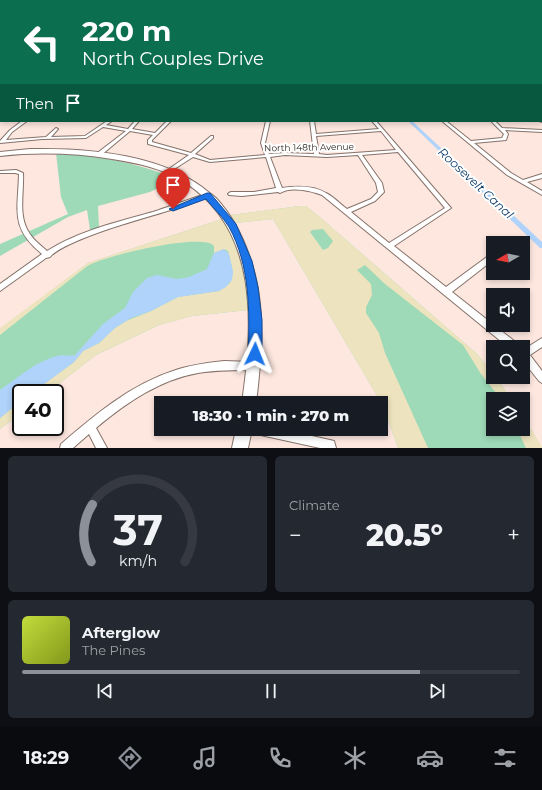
<!DOCTYPE html>
<meta charset="utf-8">
<style>
:root{--surface:#171b24;--page:#242831;--text:#f1f3f6;--muted:#9ea1a6;--line:#363941;--accent:#8c9099}
body{margin:0;font-family:Montserrat,sans-serif;background:var(--page);color:var(--text);height:100vh;display:flex;flex-direction:column;font-size:15px;white-space:nowrap}
*{box-sizing:border-box;margin:0}
p{font-size:13px;color:var(--muted)}
.icon{flex:none;width:22px;height:22px;fill:none;stroke:currentColor;stroke-width:2;stroke-linecap:round;stroke-linejoin:round}
.map{position:relative;height:448px;overflow:hidden}
.panel{display:flex;flex-direction:column;gap:8px;padding:8px;background:#0d0f14;flex:1}
.panel>*{flex:none}
.top-card{position:absolute;left:0px;top:0px;width:542px;height:122px;box-shadow:0 2px 6px #0003;background:#0b6e4f;color:#fff;overflow:hidden}
.needle{width:26px;rotate:261deg}
.fabs{position:absolute;left:486px;top:236px;display:grid;gap:8px}
.fabs a{display:grid;place-items:center;width:44px;height:44px;border-radius:0px;background:var(--surface);box-shadow:0 2px 6px #0003;font-size:20px}
.speed{position:absolute;left:12px;top:384px;display:flex;gap:8px;font-size:20px;font-weight:700;text-align:center}
.speed>*{display:grid;place-content:center;width:52px;height:52px;border-radius:50%;background:var(--surface);box-shadow:0 2px 6px #0003;line-height:1}
.speed .limit{border:2px solid #111;border-radius:6px;background:#fff;color:#111}
.pin{position:absolute;display:grid;place-items:center;width:34px;height:34px;color:#fff;margin:-41px -17px;border-radius:50% 50% 50% 0;rotate:-45deg;box-shadow:0 0 4px #0007}
.pin .icon{rotate:45deg}
.me{position:absolute;width:44px;margin:-22px;rotate:2deg;stroke-linejoin:round;filter:drop-shadow(0 0 3px #0008)}
.turn{display:flex;align-items:center;gap:14px;height:84px;padding:0 16px;font-size:18px}
.turn .icon{width:52px;height:52px;stroke-width:2.5}
.turn b{display:block;font-size:28px;line-height:34px}
.then{display:flex;align-items:center;height:38px;padding:0 16px;background:#0003;gap:8px;font-size:15px}
.big{font-size:30px;font-weight:800;line-height:1.1}
.panel .tile{flex:1;display:flex;flex-direction:column;justify-content:center;gap:6px;min-width:0;padding:0 14px;border-radius:6px;background:var(--page)}
.panel .dial{align-items:center;gap:0}
.dial svg{height:104px;overflow:visible;fill:none;stroke:var(--line);stroke-width:7;stroke-linecap:round;text-anchor:middle}
.dial text{fill:var(--text);stroke:none}
.song{display:flex;align-items:center;gap:12px}
.cover{width:48px;height:48px;border-radius:6px;background:linear-gradient(135deg,hsl(70 70% 55%),hsl(70 70% 35%))}
.played{height:4px;border-radius:2px;background:linear-gradient(90deg,var(--accent) 80%,var(--line) 80%)}
.keys{display:flex;justify-content:space-around;direction:ltr}
.heat{display:flex;justify-content:space-between;align-items:center;font-size:22px;direction:ltr}
.panel .tiles{flex:1;display:grid;gap:8px;grid-template-columns:1fr 1fr}
.tile:last-child{grid-column:span 2}
.trip{position:absolute;left:154px;top:396px;width:234px;height:40px;border-radius:0px;background:var(--surface);box-shadow:0 2px 6px #0003;font-weight:800;line-height:40px;text-align:center}
.tab-bar{display:flex;height:64px;justify-content:space-around;align-items:center;background:#090b0e;color:var(--muted)}
.tab-bar .icon{width:28px;height:28px}
.tab-bar .current{color:var(--accent)}
.tab-bar b{font-size:18px;color:var(--text)}
.map>svg:first-child{display:block}
</style>
<div class="map">
<svg width="542" height="448" viewBox="0 0 542 448">
<rect width="100%" height="100%" fill="#fde7df"/>
<path fill="#9edab7" d="M56 153C97 155 138 163 177 179L150 192 98 206 99 227 90 230 87 210 68 217 0 256V244L68 214 61 197Z
M300 206H306L322 219 476 353 489 368 493 373V377H496L511 399H493V429H523V416L542 448H398L383 406 273 219 236 223 231 215Z
M222 219C239 247 246 278 248 310L192 316 159 325 96 355 47 393H21V413L0 429V329L88 263Z"/>
<path fill="#ede3be" fill-rule="evenodd" d="M300 206H306L322 219 476 353 489 368 493 373V377H496L511 399H501L481 374 463 345 385 284 365 265 357 270 371 284 372 295 366 307V313L379 333 385 353 428 448H398L383 406 273 219 236 223 231 215ZM323 229 333 241 328 248 323 250 310 232 312 230Z
M222 219C239 247 246 278 248 310L192 316 159 325 96 355 47 393H32L74 362 83 351 99 343 115 328 126 321 151 311 178 297 219 291 230 283 233 272 228 251 224 249 214 253V246C204 232 101 256 86 267L0 335V328L88 263Z
M21 401V413L0 429V418Z
M523 416 542 447V448H526L517 429H523Z"/>
<path fill="#b0d3fb" d="M224 249 229 254 233 272 232 280 226 287 219 291 178 297 151 311 131 318 115 328 99 343 83 351 74 362 32 393H21V401L0 418V390C21 376 31 364 57 356 63 354 69 357 75 355L103 324 125 308 133 292 147 278 157 275 177 279 189 277 207 269 214 253Z"/>
<g fill="none" stroke-linecap="round" stroke-linejoin="round">
<path fill="#b0d3fb" fill-rule="evenodd" d="M408 121H412L542 242V248H540Z"/>
<defs>
<path id="street" d="M541 45H542V47L541 46Z
M541 52 542 53V55L541 54Z
M541 61H542V63H541Z
M541 66H542V68H541Z
M0 106H1V108H0Z
M0 112H1V115H0Z
M541 120H542V122L539 121H541Z
M22 121H27L12 132 6 140 46 137 56 128 58 129 51 137 85 136 107 121H112L106 125 128 129 135 121H139L132 129 155 133 167 121H171L152 140V142L191 153 211 136H213V138L195 154 210 160 265 155 261 143 266 121H270L265 143 269 154 285 153 314 154 310 121H314L316 134 379 129 372 121H376L451 208 394 246 446 287 491 254 493 253V260L452 292 518 344 519 347H508L322 195C311 191 291 186 280 193L278 192 242 196 229 195 228 194 229 193 231 192H254L276 188 266 157 210 162 193 157 168 173 166 172V171L189 155 148 144V140L153 135 130 131 100 156H96V154L126 131 103 127 86 138 42 139 0 143V141L10 130ZM381 131 396 150 327 155 319 154 316 136ZM398 152 445 208 389 243 351 212 375 201 384 192 382 183 362 155ZM285 155 327 157 358 155 376 183 378 192 371 199 347 209C340 204 334 197 326 193 313 185 296 186 282 188L270 157Z
M442 121H446L471 141 502 138 504 134 491 121H495L502 128 542 130V132L505 130 508 134 506 140 474 143 511 173 523 180 542 174V178L527 182 542 191V195L507 175Z
M16 170 23 173C24 190 19 211 26 227 30 237 39 244 47 251 79 231 117 222 153 212 171 206 188 200 205 194L207 193 210 195 209 196C197 201 186 205 174 209 138 220 102 229 68 245 62 248 54 252 50 257L46 258 0 291V284L42 254C10 228 18 211 19 174L15 173H0V171Z
M542 338V347L530 355 542 371V383L539 381 523 361V350Z
M224 361 253 362 256 363 257 366 256 369 253 370C234 370 216 370 198 373 159 380 126 403 96 428L107 448H96L89 434 73 448H60L61 444C95 415 130 385 173 371 189 365 206 363 224 361Z
M251 429H280L330 440 334 441 336 448H320L256 434 252 433Z"/>
<path id="secondary" d="M541 79H542V81H541Z
M0 91H1V93H0Z
M541 91H542V93H541Z
M30 149C85 148 156 153 202 187 206 191 212 194 216 198 237 221 249 249 256 279 265 319 261 362 256 403H242C253 325 260 230 184 182 163 168 136 163 112 159 75 153 38 152 0 156V152Z
M236 429H252L248 448H232Z"/>
</defs>
<use href="#street" stroke="#85726a" stroke-width="2"/>
<use href="#secondary" stroke="#85726a" stroke-width="2"/>
<use href="#street" fill="#fff" fill-rule="evenodd"/>
<use href="#secondary" fill="#fff" fill-rule="evenodd"/>
</g>
<linearGradient id="sky" x2="0" y2="1"><stop stop-color="#91c0f0"/><stop offset="0.42" stop-color="#fef4f1"/><stop offset="1" stop-color="#fef4f1" stop-opacity="0"/></linearGradient>
<rect width="542" height="108" fill="url(#sky)"/>
<path fill="#1a73e8" stroke="#114b97" d="M207 193H210L236 224 252 261 258 287 262 320V354L260 358 255 360 250 358 248 354C250 312 250 265 229 227 223 217 213 208 206 199L173 211 169 209Z"/>
<g text-anchor="middle" dominant-baseline="central" stroke-width="4" stroke-linejoin="round" paint-order="stroke">
<g font-size="9" fill="#2f2723" stroke="#fff">
<text transform="translate(309 147) rotate(-1)">North 148th Avenue</text>
</g>
<g font-size="12" font-style="italic" fill="#0d3b67" stroke="#fff">
<text transform="translate(476 183) rotate(43)">Roosevelt Canal</text>
</g>
</g>
</svg>
<div class="fabs">
<a><svg class="needle" viewBox="-14 -14 28 28"><path d="M0-13l5 13h-10z" fill="#e53935"/><path d="M0 13l5-13h-10z" fill="#9ea1a6"/></svg></a>
<a><svg class="icon" aria-label="sound" viewBox="0 0 24 24"><path d="M4 9h4l5-4v14l-5-4H4zM17 9q2 3 0 6"/></svg></a>
<a><svg class="icon" aria-label="search" viewBox="0 0 24 24"><circle cx="10" cy="10" r="6"/><path d="M15 15l6 6"/></svg></a>
<a><svg class="icon" aria-label="layers" viewBox="0 0 24 24"><path d="M12 4l9 5-9 5-9-5zM3 14l9 5 9-5"/></svg></a>
</div>
<div class="speed"><div class="limit">40</div></div>
<div class="pin" style="left:173px;top:209px;background:#d93025"><svg class="icon" aria-label="arrive" viewBox="0 0 24 24"><path d="M6 21V4h12l-3 4 3 4H6"/></svg></div>
<svg class="me" style="left:255px;top:354px" viewBox="-20 -20 40 40"><path d="M0-17L14 15 0 8-14 15z" fill="#1a73e8" stroke="#fff" stroke-width="4"/></svg>
<div class="trip">18:30 · 1 min · 270 m</div>
<div class="top-card">
<div class="turn"><svg class="icon" aria-label="left" viewBox="0 0 24 24"><path d="M17 20v-9H6M10 6l-5 5 5 5"/></svg><div><b>220 m</b>North Couples Drive</div></div>
<div class="then">Then<svg class="icon" aria-label="arrive" viewBox="0 0 24 24"><path d="M6 21V4h12l-3 4 3 4H6"/></svg></div>
</div>
</div>
<section class="panel">
<div class="tiles">
<div class="tile dial"><svg viewBox="0 0 100 80">
<path d="M14 69A42 42 0 1 1 86 69"/>
<path d="M14 69A42 42 0 0 1 15 25" stroke="#8c9099"/>
<text x="50" y="56" font-size="32" font-weight="700">37</text>
<text x="50" y="72" font-size="11">km/h</text>
</svg></div>
<div class="tile"><p>Climate</p>
<div class="heat"><a>−</a><b class="big">20.5°</b><a>+</a></div>
</div>
<div class="tile">
<div class="song"><i class="cover"></i><div><b>Afterglow</b><p>The Pines</p></div></div>
<div class="played"></div>
<div class="keys"><svg class="icon" aria-label="previous" viewBox="0 0 24 24"><path d="M18 5L8 12l10 7zM5 5v14"/></svg><svg class="icon" aria-label="pause" viewBox="0 0 24 24"><path d="M8 5v14M16 5v14"/></svg><svg class="icon" aria-label="next" viewBox="0 0 24 24"><path d="M6 5l10 7-10 7zM19 5v14"/></svg></div>
</div>
</div>
</section>
<nav class="tab-bar">
<b>18:29</b>
<svg class="icon current" aria-label="directions" viewBox="0 0 24 24"><path d="M12 3l9 9-9 9-9-9zM9 14v-3h6M13 9l2 2-2 2"/></svg>
<svg class="icon" aria-label="music" viewBox="0 0 24 24"><path d="M9 18V5l10-2v13"/><circle cx="6" cy="18" r="3"/><circle cx="16" cy="16" r="3"/></svg>
<svg class="icon" aria-label="phone" viewBox="0 0 24 24"><path d="M5 4h4l2 5-3 2q2 4 5 5l2-3 5 2v4C11 20 4 13 5 4z"/></svg>
<svg class="icon" aria-label="climate" viewBox="0 0 24 24"><path d="M12 3v18M4 7l16 10M4 17L20 7"/></svg>
<svg class="icon" aria-label="car" viewBox="0 0 24 24"><path d="M5 17H2v-5l4-1 3-4h7l3 4 3 1v5h-3M9 17h6M6 11h13"/><circle cx="7" cy="17" r="2"/><circle cx="17" cy="17" r="2"/></svg>
<svg class="icon" aria-label="filters" viewBox="0 0 24 24"><path d="M4 7h16M4 17h16"/><circle cx="9" cy="7" r="2"/><circle cx="15" cy="17" r="2"/></svg>
</nav>
